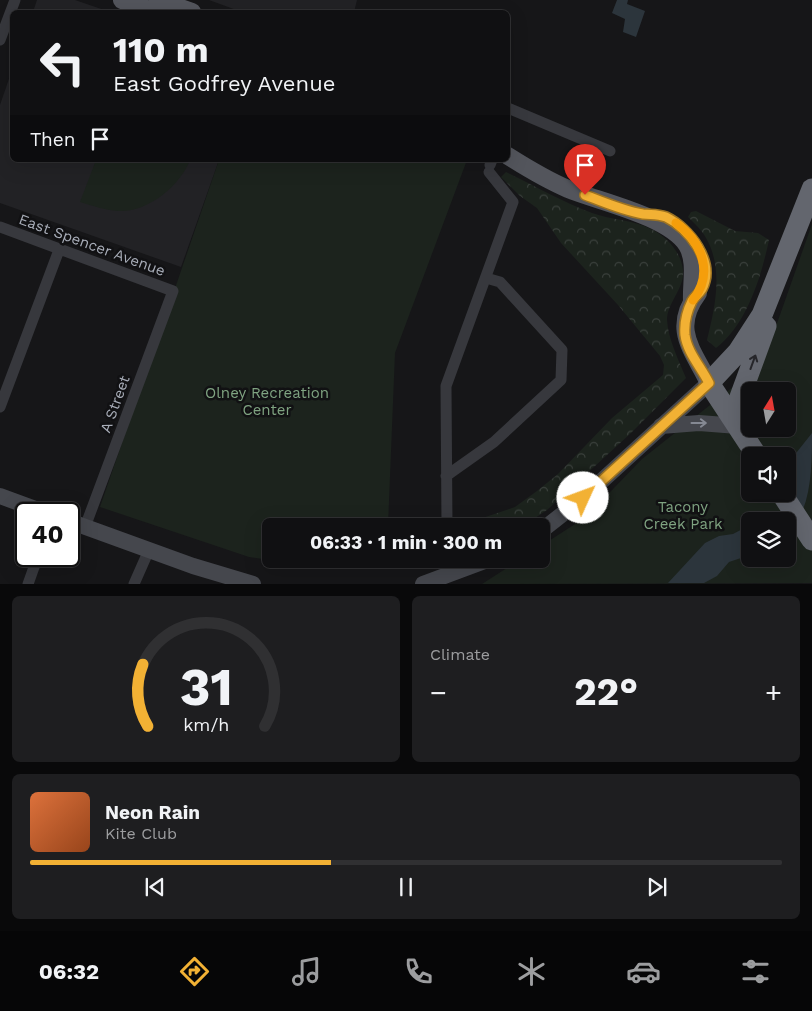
<!DOCTYPE html>
<meta charset="utf-8">
<style>
:root{--surface:#101012;--page:#1e1e20;--text:#f1f3f6;--muted:#9c9d9f;--line:#303032;--accent:#f2b134}
body{margin:0;font-family:"Work Sans",sans-serif;background:var(--page);color:var(--text);height:100vh;display:flex;flex-direction:column;font-size:19px;white-space:nowrap}
*{box-sizing:border-box;margin:0}
p{font-size:16px;color:var(--muted)}
.icon{flex:none;width:28px;height:28px;fill:none;stroke:currentColor;stroke-width:2;stroke-linecap:round;stroke-linejoin:round}
.map{position:relative;height:584px;overflow:hidden}
.drawer{display:flex;flex-direction:column;gap:12px;padding:12px;background:#09090a;flex:1}
.drawer>*{flex:none}
.banner{position:absolute;left:10px;top:10px;width:500px;height:152px;border-radius:8px;box-shadow:0 5px 20px #0002,0 0 0 1px var(--line);background:#101012;color:var(--text);overflow:hidden}
.needle{width:32px;rotate:11deg}
.tools{position:absolute;left:741px;top:382px;display:grid;gap:10px}
.tools a{display:grid;place-items:center;width:55px;height:55px;border-radius:8px;background:var(--surface);box-shadow:0 5px 20px #0002,0 0 0 1px var(--line);font-size:25px}
.speed{position:absolute;left:15px;top:502px;display:flex;gap:10px;font-size:25px;font-weight:700;text-align:center}
.speed>*{display:grid;place-content:center;width:65px;height:65px;border-radius:50%;background:var(--surface);box-shadow:0 5px 20px #0002,0 0 0 1px var(--line);line-height:1}
.speed .limit{border:2px solid #111;border-radius:8px;background:#fff;color:#111}
.pin{position:absolute;display:grid;place-items:center;width:42px;height:42px;color:#fff;margin:-51px -21px;border-radius:50% 50% 50% 0;rotate:-45deg;box-shadow:0 0 5px #0007}
.pin .icon{rotate:45deg}
.me{position:absolute;width:55px;margin:-28px;rotate:47deg;stroke-linejoin:round;filter:drop-shadow(0 0 4px #0008)}
.turn{display:flex;align-items:center;gap:18px;height:105px;padding:0 20px;font-size:22px}
.turn .icon{width:65px;height:65px;stroke-width:2.5}
.turn b{display:block;font-size:35px;line-height:42px}
.then{display:flex;align-items:center;height:48px;padding:0 20px;background:#0003;gap:10px;font-size:19px}
.big{font-size:38px;font-weight:700;line-height:1.1}
.drawer .card{flex:1;display:flex;flex-direction:column;justify-content:center;gap:8px;min-width:0;padding:0 18px;border-radius:8px;background:var(--page)}
.drawer .dial{align-items:center;gap:0}
.dial svg{height:130px;overflow:visible;fill:none;stroke:var(--line);stroke-width:7;stroke-linecap:round;text-anchor:middle}
.dial text{fill:var(--text);stroke:none}
.song{display:flex;align-items:center;gap:15px}
.cover{width:60px;height:60px;border-radius:8px;background:linear-gradient(135deg,hsl(20 70% 55%),hsl(20 70% 35%))}
.played{height:5px;border-radius:2px;background:linear-gradient(90deg,var(--accent) 40%,var(--line) 40%)}
.keys{display:flex;justify-content:space-around;direction:ltr}
.heat{display:flex;justify-content:space-between;align-items:center;font-size:28px;direction:ltr}
.drawer .tiles{flex:1;display:grid;gap:12px;grid-template-columns:1fr 1fr}
.card:last-child{grid-column:span 2}
.trip{position:absolute;left:262px;top:518px;width:288px;height:50px;border-radius:8px;background:var(--surface);box-shadow:0 5px 20px #0002,0 0 0 1px var(--line);font-weight:700;line-height:50px;text-align:center}
.tab-bar{display:flex;height:80px;justify-content:space-around;align-items:center;background:#060607;color:var(--muted)}
.tab-bar .icon{width:35px;height:35px}
.tab-bar .active{color:var(--accent)}
.tab-bar b{font-size:22px;color:var(--text)}
.map>svg:first-child{display:block}
</style>
<div class="map">
<svg width="812" height="584" viewBox="0 0 812 584">
<defs>
<pattern id="forest-crowns" width="20" height="18" patternUnits="userSpaceOnUse" patternTransform="scale(1.25)"><rect width="20" height="18" fill="#1c231d"/><path d="M2 6a3 3 0 1 1 6 0M12 15a3 3 0 1 1 6 0" fill="none" stroke="#3a403c"/></pattern>
</defs>
<rect width="100%" height="100%" fill="#161618"/>
<path fill="#222225" d="M37 0H75L110 12H33Z
M209 0H357L354 12H242Z
M12 70V160H219L181 267 0 203V105Z"/>
<path fill="#1c231d" fill-rule="evenodd" d="M96 160H190C180 186 147 213 118 211 105 210 93 206 80 202Z
M219 160H467L395 353 388 526H271V559H387V566H313L249 557 100 507Z
M812 224V583L482 584 521 559H541V546L586 517 642 459 763 363ZM750 391H788V429H750ZM750 456H788V494H750ZM750 521H788V559H750Z"/>
<path fill="url(#forest-crowns)" d="M506 172C535 186 563 202 592 213 611 220 634 220 651 229 667 237 681 252 683 270 685 288 667 303 667 320 668 339 679 361 686 378L631 433 547 510 523 526H459L515 507 537 491 558 474 612 418 663 375 664 365 660 356 618 305 561 243 537 208 520 196 501 177Z
M696 211 735 231 758 233 769 240C761 277 747 324 716 348L707 340C715 308 724 269 706 238 702 230 694 223 688 217L691 212Z"/>
<path fill="#2c353c" d="M617 0H628L627 4 645 11 636 37 623 32 625 19 612 13Z
M812 433C812 465 812 512 788 531V521H760L781 515V494H788L789 462Z
M750 525V550L741 558 729 562 717 576 704 583H668L705 543 719 536 733 534Z"/>
<g fill="none" stroke-linecap="round" stroke-linejoin="round">
<path stroke="#37383d" stroke-width="11" d="M0 40 15 0
M508 108 610 151
M490 165 492 160
M0 227 173 291 85 527
M0 407 59 250
M446 476 494 442 561 380 562 350 500 282 486 278
M447 526 446 386 513 202 489 172
M452 559 453 561 475 563
M28 584 38 556
M134 584 149 550"/>
<path stroke="#45474d" stroke-width="16" d="M661 426 699 423 738 426
M0 496 49 514
M69 521 193 566 253 584
M541 531 583 498 709 383
M423 584 490 559"/>
<path stroke="#53555c" stroke-width="18" d="M122 0 155 12
M158 0 192 12
M508 156C527 168 547 180 568 189 600 202 668 216 687 245 697 262 691 283 692 301
M698 293C671 329 693 350 709 383"/>
<path stroke="#63666e" stroke-width="21" d="M738 426 740 397 766 326
M757 456 709 383 738 352 762 315 812 189
M782 494 812 540"/>
</g>
<defs><path id="oneway-shaft" d="M-6 0H5M1.5-3L5.5 0L1.5 3" fill="none" stroke-width="1.6" stroke-linecap="round" stroke-linejoin="round" transform="scale(1.25)"/></defs>
<use stroke="#26262a" href="#oneway-shaft" transform="translate(753 362) rotate(-70)"/>
<use stroke="#858993" href="#oneway-shaft" transform="translate(699 423)"/>
<g fill="none" stroke-linecap="round" stroke-linejoin="round">
<defs>
<path id="route" d="M583 498 709 383C701 367 687 352 685 335 684 324 687 311 692 301 694 297 699 294 702 289 716 262 689 228 666 217 657 214 652 215 643 214 624 211 603 202 585 195"/>
</defs>
<use href="#route" stroke="#9d7322" stroke-width="12"/>
<use href="#route" stroke="#f2b134" stroke-width="9"/>
<path stroke="#f59e0b" stroke-width="9" d="M676 223C702 242 714 273 693 300"/>
</g>
<g text-anchor="middle" dominant-baseline="central" stroke-width="5" stroke-linejoin="round" paint-order="stroke">
<g font-size="15" fill="#a8adb8" stroke="#111113">
<text transform="translate(92 245) rotate(20)">East Spencer Avenue</text>
<text transform="translate(115 404) rotate(-70)">A Street</text>
</g>
<g font-size="15" fill="#7fa381" stroke="#111113">
<text x="267" y="393">Olney Recreation<tspan x="267" dy="17">Center</tspan></text>
<text x="683" y="507">Tacony<tspan x="683" dy="17">Creek Park</tspan></text>
</g>
</g>
</svg>
<div class="tools">
<a><svg class="needle" viewBox="-14 -14 28 28"><path d="M0-13l5 13h-10z" fill="#e53935"/><path d="M0 13l5-13h-10z" fill="#9c9d9f"/></svg></a>
<a><svg class="icon" aria-label="sound" viewBox="0 0 24 24"><path d="M4 9h4l5-4v14l-5-4H4zM17 9q2 3 0 6"/></svg></a>
<a><svg class="icon" aria-label="layers" viewBox="0 0 24 24"><path d="M12 4l9 5-9 5-9-5zM3 14l9 5 9-5"/></svg></a>
</div>
<div class="speed"><div class="limit">40</div></div>
<div class="pin" style="left:585px;top:195px;background:#d93025"><svg class="icon" aria-label="arrive" viewBox="0 0 24 24"><path d="M6 21V4h12l-3 4 3 4H6"/></svg></div>
<svg class="me" style="left:583px;top:498px" viewBox="-20 -20 40 40"><circle r="19" fill="#fff"/><path d="M0-13L10 11 0 6-10 11z" fill="#f2b134"/></svg>
<div class="trip">06:33 · 1 min · 300 m</div>
<div class="banner">
<div class="turn"><svg class="icon" aria-label="left" viewBox="0 0 24 24"><path d="M17 20v-9H6M10 6l-5 5 5 5"/></svg><div><b>110 m</b>East Godfrey Avenue</div></div>
<div class="then">Then<svg class="icon" aria-label="arrive" viewBox="0 0 24 24"><path d="M6 21V4h12l-3 4 3 4H6"/></svg></div>
</div>
</div>
<section class="drawer">
<div class="tiles">
<div class="card dial"><svg viewBox="0 0 100 80">
<path d="M14 69A42 42 0 1 1 86 69"/>
<path d="M14 69A42 42 0 0 1 11 31" stroke="#f2b134"/>
<text x="50" y="56" font-size="32" font-weight="700">31</text>
<text x="50" y="72" font-size="11">km/h</text>
</svg></div>
<div class="card"><p>Climate</p>
<div class="heat"><a>−</a><b class="big">22°</b><a>+</a></div>
</div>
<div class="card">
<div class="song"><i class="cover"></i><div><b>Neon Rain</b><p>Kite Club</p></div></div>
<div class="played"></div>
<div class="keys"><svg class="icon" aria-label="previous" viewBox="0 0 24 24"><path d="M18 5L8 12l10 7zM5 5v14"/></svg><svg class="icon" aria-label="pause" viewBox="0 0 24 24"><path d="M8 5v14M16 5v14"/></svg><svg class="icon" aria-label="next" viewBox="0 0 24 24"><path d="M6 5l10 7-10 7zM19 5v14"/></svg></div>
</div>
</div>
</section>
<nav class="tab-bar">
<b>06:32</b>
<svg class="icon active" aria-label="directions" viewBox="0 0 24 24"><path d="M12 3l9 9-9 9-9-9zM9 14v-3h6M13 9l2 2-2 2"/></svg>
<svg class="icon" aria-label="music" viewBox="0 0 24 24"><path d="M9 18V5l10-2v13"/><circle cx="6" cy="18" r="3"/><circle cx="16" cy="16" r="3"/></svg>
<svg class="icon" aria-label="phone" viewBox="0 0 24 24"><path d="M5 4h4l2 5-3 2q2 4 5 5l2-3 5 2v4C11 20 4 13 5 4z"/></svg>
<svg class="icon" aria-label="climate" viewBox="0 0 24 24"><path d="M12 3v18M4 7l16 10M4 17L20 7"/></svg>
<svg class="icon" aria-label="car" viewBox="0 0 24 24"><path d="M5 17H2v-5l4-1 3-4h7l3 4 3 1v5h-3M9 17h6M6 11h13"/><circle cx="7" cy="17" r="2"/><circle cx="17" cy="17" r="2"/></svg>
<svg class="icon" aria-label="filters" viewBox="0 0 24 24"><path d="M4 7h16M4 17h16"/><circle cx="9" cy="7" r="2"/><circle cx="15" cy="17" r="2"/></svg>
</nav>
